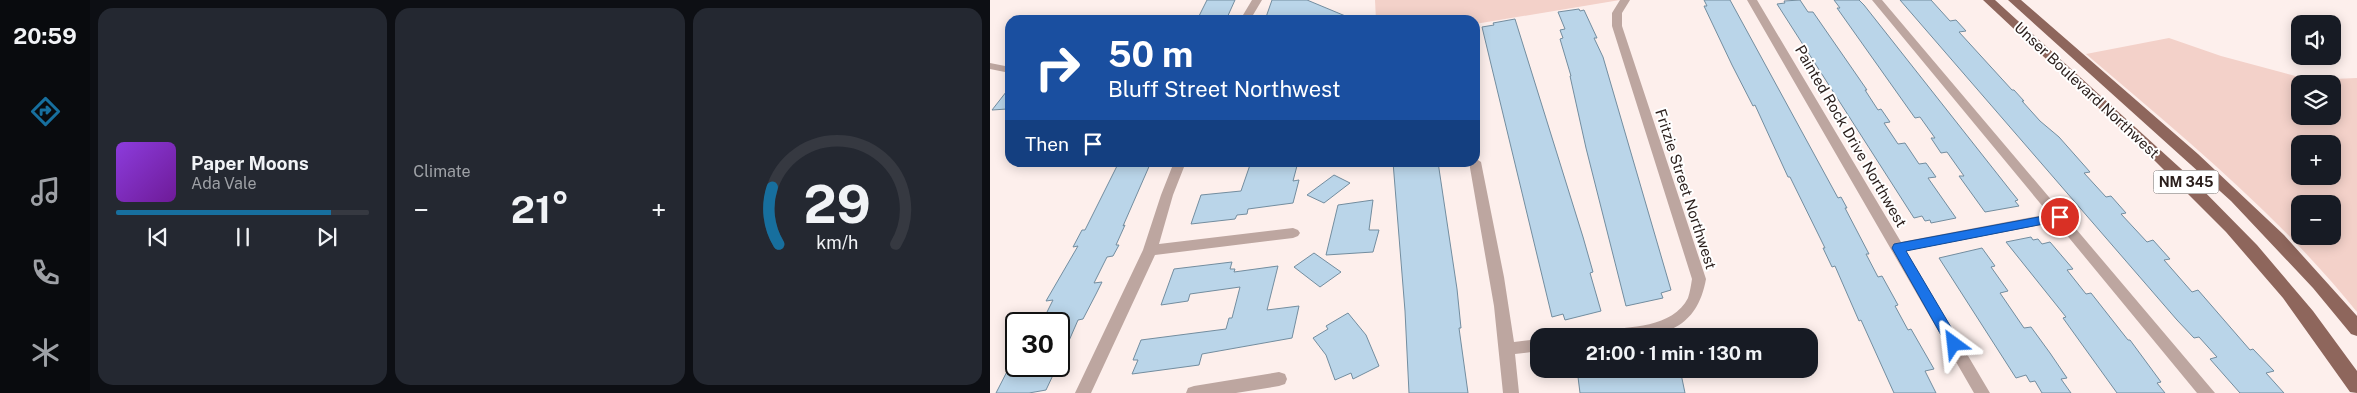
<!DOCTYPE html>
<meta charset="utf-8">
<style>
:root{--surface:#171b24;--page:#242831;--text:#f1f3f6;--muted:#9ea1a6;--line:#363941;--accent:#176f9e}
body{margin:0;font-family:"Public Sans",sans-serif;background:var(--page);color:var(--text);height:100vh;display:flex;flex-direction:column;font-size:19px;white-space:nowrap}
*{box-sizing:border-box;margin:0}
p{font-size:16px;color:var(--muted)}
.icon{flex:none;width:28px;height:28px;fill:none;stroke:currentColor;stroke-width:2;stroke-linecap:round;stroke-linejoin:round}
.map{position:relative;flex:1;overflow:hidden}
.drawer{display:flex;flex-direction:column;gap:8px;padding:8px;background:#0d0f14;width:900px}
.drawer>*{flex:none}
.hud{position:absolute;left:15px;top:15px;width:475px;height:152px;border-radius:15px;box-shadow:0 2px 12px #0003;background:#1a4fa0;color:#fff;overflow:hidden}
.buttons{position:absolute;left:1301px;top:15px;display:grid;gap:10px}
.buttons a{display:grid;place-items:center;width:50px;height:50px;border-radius:10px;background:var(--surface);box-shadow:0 2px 12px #0003;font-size:25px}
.speed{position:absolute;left:15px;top:312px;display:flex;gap:10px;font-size:25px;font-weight:700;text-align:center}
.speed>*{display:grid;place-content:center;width:65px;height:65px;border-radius:50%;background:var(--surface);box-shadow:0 2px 12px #0003;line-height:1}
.speed .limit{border:2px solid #111;border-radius:8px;background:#fff;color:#111}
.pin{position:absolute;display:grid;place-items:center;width:42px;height:42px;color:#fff;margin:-21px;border:2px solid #fff;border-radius:50%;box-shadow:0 1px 5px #0007}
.me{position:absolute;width:55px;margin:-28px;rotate:330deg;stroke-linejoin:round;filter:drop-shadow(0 0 4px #0008)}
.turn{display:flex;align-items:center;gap:18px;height:105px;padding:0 20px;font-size:22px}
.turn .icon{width:65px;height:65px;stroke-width:2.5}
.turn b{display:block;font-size:35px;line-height:42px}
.then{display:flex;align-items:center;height:48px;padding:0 20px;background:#0003;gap:10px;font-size:19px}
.big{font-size:38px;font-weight:700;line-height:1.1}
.drawer .card{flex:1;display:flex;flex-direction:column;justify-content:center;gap:8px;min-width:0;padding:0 18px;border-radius:15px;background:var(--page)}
.drawer .dial{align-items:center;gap:0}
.dial svg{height:130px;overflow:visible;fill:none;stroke:var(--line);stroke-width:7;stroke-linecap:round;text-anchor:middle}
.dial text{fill:var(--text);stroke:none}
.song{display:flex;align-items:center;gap:15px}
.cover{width:60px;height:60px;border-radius:8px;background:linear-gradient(135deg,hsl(270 70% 55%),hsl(280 70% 35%))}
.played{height:5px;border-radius:2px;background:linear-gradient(90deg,var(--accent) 85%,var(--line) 85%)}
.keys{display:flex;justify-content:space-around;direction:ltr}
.heat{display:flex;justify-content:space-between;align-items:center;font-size:28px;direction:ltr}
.drawer .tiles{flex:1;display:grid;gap:8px;grid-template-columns:repeat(3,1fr)}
.trip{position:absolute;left:540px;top:328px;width:288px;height:50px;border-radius:15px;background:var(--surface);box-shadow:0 2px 12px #0003;font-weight:700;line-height:50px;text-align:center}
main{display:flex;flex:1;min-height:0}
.tabs{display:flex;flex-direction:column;width:90px;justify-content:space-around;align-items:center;background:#090b0e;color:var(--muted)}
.tabs .icon{width:35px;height:35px}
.tabs .selected{color:var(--accent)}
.tabs b{font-size:22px;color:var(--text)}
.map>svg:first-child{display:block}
</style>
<main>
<nav class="tabs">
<b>20:59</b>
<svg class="icon selected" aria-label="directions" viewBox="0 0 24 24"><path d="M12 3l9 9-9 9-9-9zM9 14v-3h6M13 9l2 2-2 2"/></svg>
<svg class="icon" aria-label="music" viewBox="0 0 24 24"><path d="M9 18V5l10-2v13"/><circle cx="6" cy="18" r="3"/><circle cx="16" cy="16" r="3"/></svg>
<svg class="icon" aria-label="phone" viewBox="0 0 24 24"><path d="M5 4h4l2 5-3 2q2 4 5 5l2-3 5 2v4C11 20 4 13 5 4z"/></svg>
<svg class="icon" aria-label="climate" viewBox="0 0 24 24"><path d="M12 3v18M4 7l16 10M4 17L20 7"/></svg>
</nav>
<section class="drawer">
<div class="tiles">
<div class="card">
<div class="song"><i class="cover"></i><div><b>Paper Moons</b><p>Ada Vale</p></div></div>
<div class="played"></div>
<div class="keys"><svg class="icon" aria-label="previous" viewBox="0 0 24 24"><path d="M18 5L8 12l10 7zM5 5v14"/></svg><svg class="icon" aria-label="pause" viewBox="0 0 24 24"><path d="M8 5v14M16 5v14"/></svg><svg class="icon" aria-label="next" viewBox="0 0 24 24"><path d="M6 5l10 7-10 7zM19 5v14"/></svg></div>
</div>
<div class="card"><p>Climate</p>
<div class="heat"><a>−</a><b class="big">21°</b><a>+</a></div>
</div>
<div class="card dial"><svg viewBox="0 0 100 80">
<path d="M14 69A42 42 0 1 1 86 69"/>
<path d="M14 69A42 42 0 0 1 10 34" stroke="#176f9e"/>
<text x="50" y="56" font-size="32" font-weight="700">29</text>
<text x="50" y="72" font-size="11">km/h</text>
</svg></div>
</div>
</section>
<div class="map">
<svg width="1367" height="393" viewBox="0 0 1367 393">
<rect width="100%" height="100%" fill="#fdefec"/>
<path fill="#f3d1c9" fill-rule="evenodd" d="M385 0H630L485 24V20H477L476 17 455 20H386Z
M1179 38 1231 56 1320 80 1367 78V312C1289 215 1191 135 1096 54ZM1310 84H1342V116H1310ZM1310 144H1342V176H1310ZM1310 204H1342V236H1310Z"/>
<path fill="#bad5e9" stroke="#738d9f" d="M217 0H245L236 20H207Z
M282 0H317L365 20H275Z
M714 0H740L848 198 851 197 857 208H855L879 254H876L888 277 892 276 908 305 905 306 918 330 921 329 944 369 935 371 946 393H904L871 320 869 321 845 266 842 267 833 248H835L800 177H798L765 105 763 106 742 65 714 6H717Z
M810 0 818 12H823L877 90H875L888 110 891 109 900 122 894 123 908 144 915 143 929 164 936 163 946 177 938 178 966 218 941 223 940 220 935 221 932 216 924 218 787 4 795 3 794 1Z
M844 0H869L874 5 1020 190 1028 200 1025 201 1029 206 995 212 969 176H974L957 152 951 153 941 138H945L930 117 925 118 847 8H850Z
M910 0H941L960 21 966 20 976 31 969 32 1022 90H1024L1034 101H1032L1050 121 1069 137 1100 172 1094 173 1116 197 1121 196 1136 213 1131 214 1157 242 1163 240 1180 259 1174 260 1202 292 1208 290 1260 350 1263 349 1284 371 1276 373 1294 393H1250L1220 359 1227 357 1209 337 1204 338 1187 320Z
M589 9 590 11 594 10 607 38H604L613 57 681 290 671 293 673 298 636 306 596 148 580 76H581L570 39 573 38 570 30 575 29 568 12Z
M525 19 593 237 603 272 600 273 611 311 575 320 573 314 562 317 492 27 504 25 503 23Z
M20 87V105L17 109 2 110Z
M129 162H161L133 226 135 225 126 245H129L123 256 117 257 104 283 112 282 106 294 93 319 88 320 78 343 69 345V324H51L63 300 56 301 88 246 83 247 92 230H95Z
M261 162H308L303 181 309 180 303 203 258 209 257 214 247 215 245 219 201 224 211 195 251 191Z
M403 162H448L467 289 471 328H469L478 393H419L415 311Z
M344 175 360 183 334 203 317 195Z
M383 200 379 230H389L383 252 336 255 348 205Z
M1041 237 1043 240 1048 239 1052 244 1060 242 1083 269 1077 270 1096 294 1101 293 1138 340H1140L1171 382 1167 383 1175 393H1127L1073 318 1076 317 1016 242Z
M992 248 1005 266 1001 267 1018 291 1010 293 1034 328 1041 327 1060 353 1077 378 1071 379 1081 393H1052L1045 381 1040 382 1036 375 1026 378 949 258Z
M324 253 351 272 330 287 304 267Z
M242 262 240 269H245L244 272 288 266 277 310 309 306 302 338 212 354 209 365 142 374 148 360H143L151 340 236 329 239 318H242L250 287 200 294 198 301 171 305 184 269Z
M358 313 376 335 389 366 363 379 361 373 345 380 336 355 323 338 338 329 336 326Z
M26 354V372L29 366H61L57 374 64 373 56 390 39 393H6Z
M596 369H690L695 393H590L588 377 597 376Z"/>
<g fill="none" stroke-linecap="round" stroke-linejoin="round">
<path fill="#bda6a0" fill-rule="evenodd" d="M262 0H272L260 20H250Z
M630 0H640L632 13V26L716 279C705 341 655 339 604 336L606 332 611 330C639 327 683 328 698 298 700 292 701 285 702 279L622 26V13Z
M757 0H767L911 242 1059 214 882 0H892L1225 393H1207L1066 222 916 251 1000 393H984Z
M0 63 20 67V73L0 69Z
M485 158 491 162 514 277 524 342 549 339V351L525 354 529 393H513L504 306 479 162H485Z
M184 162H196L183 195 169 244 303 228 308 230 310 233 308 236 303 238 165 255 101 393H85L153 250 171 195Z
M289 372 295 374 297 379 295 384 289 386 246 393H196L198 388 204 386Z"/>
<path fill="#8e665c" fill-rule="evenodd" d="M993 0H1005L1200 177 1267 245 1323 311 1367 371V393L1360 392 1293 298 1236 232 1162 158Z
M1018 0H1031L1208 154 1294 235 1367 316V336L1361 334 1323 288 1241 201Z"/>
</g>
<path fill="#1a73e8" stroke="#114b97" d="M1070 213 1074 214 1076 217 1074 220 916 251 971 344 969 349 964 350 959 349 902 248 904 244Z"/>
<g text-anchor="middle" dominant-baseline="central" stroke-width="4" stroke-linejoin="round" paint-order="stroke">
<rect fill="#fff" stroke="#6a625f" stroke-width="1" x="1163.5" y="170.5" width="65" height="23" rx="4"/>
<g font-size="14" font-weight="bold" fill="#2a1e1b">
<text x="1196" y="182">NM 345</text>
</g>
<g font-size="15" fill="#2a1e1b" stroke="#fff">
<text transform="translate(1097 90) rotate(43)">Unser Boulevard Northwest</text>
<text transform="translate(861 136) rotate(60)">Painted Rock Drive Northwest</text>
<text transform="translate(696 189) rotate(72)">Fritzie Street Northwest</text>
</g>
</g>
</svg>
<div class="buttons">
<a><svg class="icon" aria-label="sound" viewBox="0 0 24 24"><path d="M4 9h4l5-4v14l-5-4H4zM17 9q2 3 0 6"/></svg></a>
<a><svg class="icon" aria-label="layers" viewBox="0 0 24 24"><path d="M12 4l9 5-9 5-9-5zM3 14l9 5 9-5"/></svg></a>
<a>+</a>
<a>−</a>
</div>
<div class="speed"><div class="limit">30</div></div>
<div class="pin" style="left:1070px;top:217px;background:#d93025"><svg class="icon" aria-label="arrive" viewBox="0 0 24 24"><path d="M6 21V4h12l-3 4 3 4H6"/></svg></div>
<svg class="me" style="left:964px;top:344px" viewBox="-20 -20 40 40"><path d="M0-17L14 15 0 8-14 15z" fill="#1a73e8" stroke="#fff" stroke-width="4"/></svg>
<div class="trip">21:00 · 1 min · 130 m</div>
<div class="hud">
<div class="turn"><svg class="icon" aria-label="right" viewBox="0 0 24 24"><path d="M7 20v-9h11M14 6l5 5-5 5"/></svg><div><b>50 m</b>Bluff Street Northwest</div></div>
<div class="then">Then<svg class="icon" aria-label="arrive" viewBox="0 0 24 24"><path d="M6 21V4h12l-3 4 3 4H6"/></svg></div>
</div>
</div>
</main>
